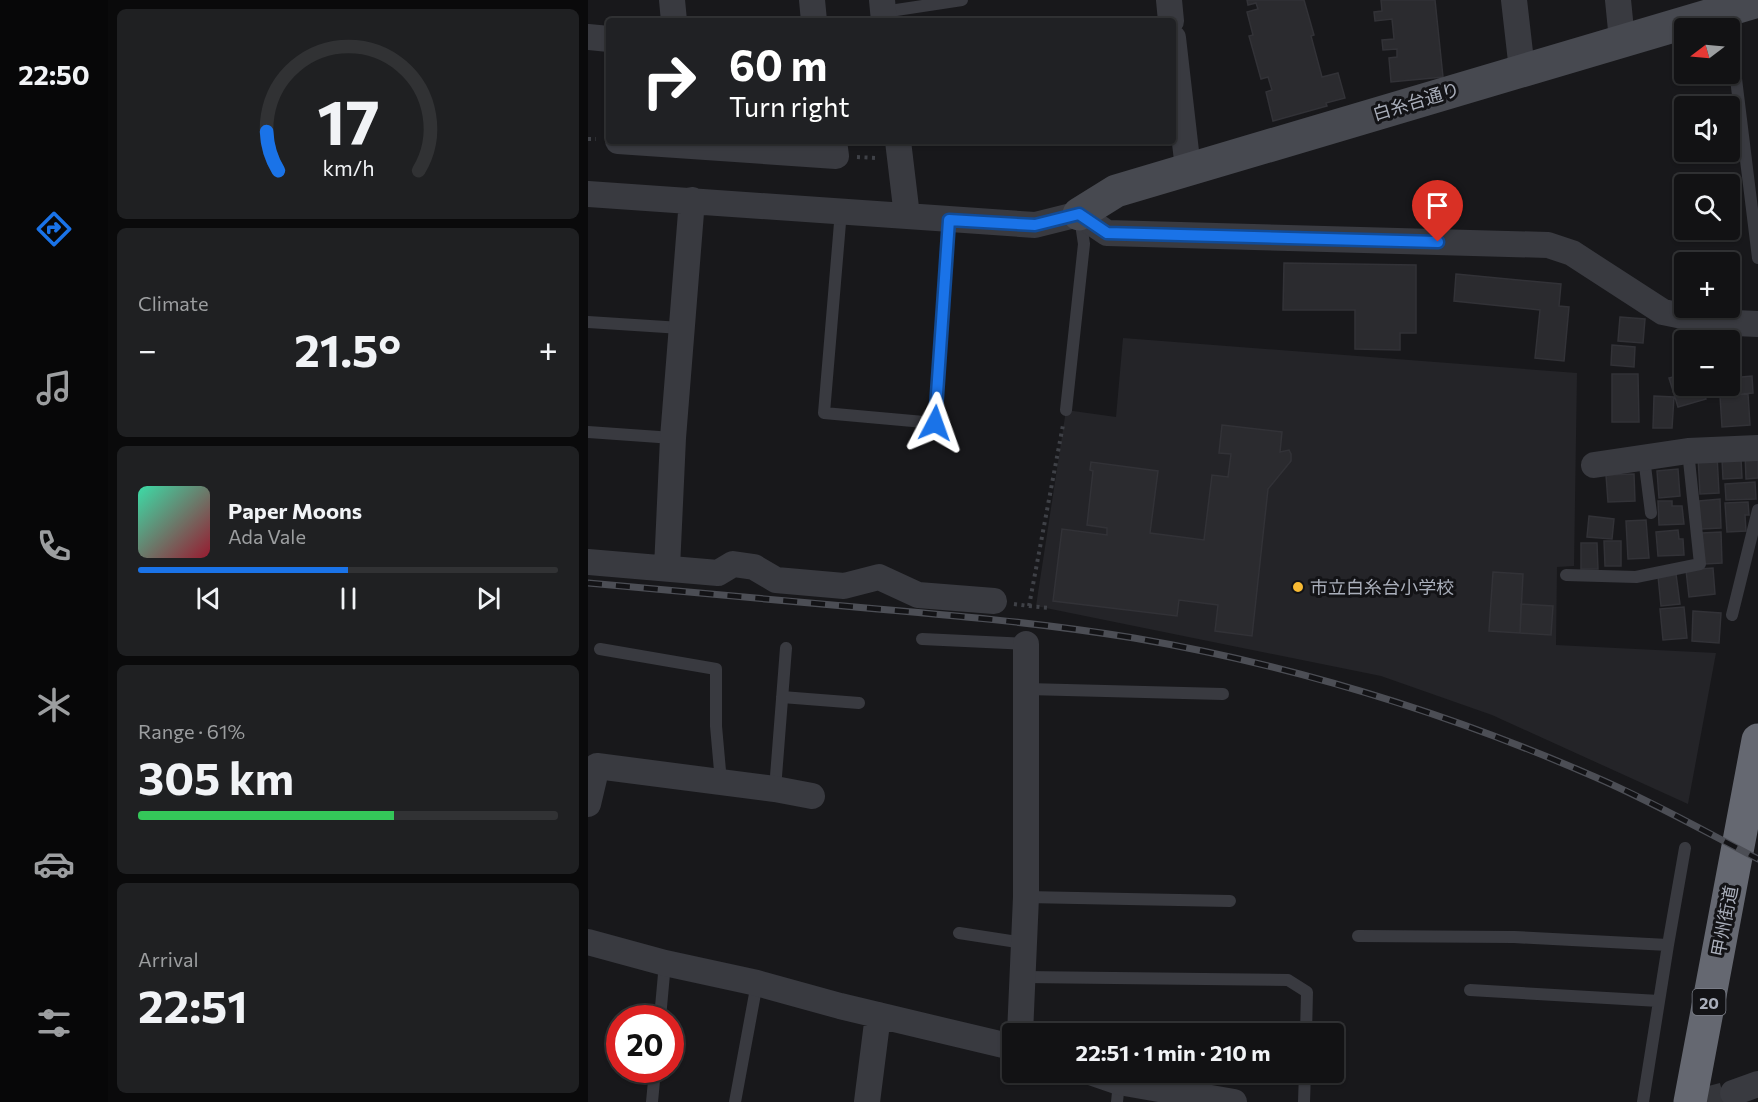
<!DOCTYPE html>
<meta charset="utf-8">
<style>
:root{--surface:#121214;--page:#1f2022;--text:#f1f3f6;--muted:#9c9ea0;--line:#313234;--accent:#1a73e8}
body{margin:0;font-family:Commissioner,"Noto Sans JP",sans-serif;background:var(--page);color:var(--text);height:100vh;display:flex;flex-direction:column;font-size:22px;white-space:nowrap}
*{box-sizing:border-box;margin:0}
p{font-size:20px;color:var(--muted)}
.icon{flex:none;width:33px;height:33px;fill:none;stroke:currentColor;stroke-width:2;stroke-linecap:round;stroke-linejoin:round}
.map{position:relative;flex:1;overflow:hidden}
.sheet{display:flex;flex-direction:column;gap:9px;padding:9px;background:#0a0a0b;width:480px}
.sheet>*{flex:none}
.banner{position:absolute;left:18px;top:18px;width:570px;height:126px;border-radius:6px;box-shadow:0 2px 4px #0004,0 0 0 2px var(--line);background:#202124;color:#fff;overflow:hidden}
.needle{width:39px;rotate:254deg}
.fabs{position:absolute;left:1086px;top:18px;display:grid;gap:12px}
.fabs a{display:grid;place-items:center;width:66px;height:66px;border-radius:6px;background:var(--surface);box-shadow:0 2px 4px #0004,0 0 0 2px var(--line);font-size:30px}
.speed{position:absolute;left:18px;top:1005px;display:flex;gap:12px;font-size:30px;font-weight:700;text-align:center}
.speed>*{display:grid;place-content:center;width:78px;height:78px;border-radius:50%;background:var(--surface);box-shadow:0 2px 4px #0004,0 0 0 2px var(--line);line-height:1}
.speed .limit{border:9px solid #d22;background:#fff;color:#111}
.pin{position:absolute;display:grid;place-items:center;width:51px;height:51px;color:#fff;margin:-62px -26px;border-radius:50% 50% 50% 0;rotate:-45deg;box-shadow:0 0 6px #0007}
.pin .icon{rotate:45deg}
.me{position:absolute;width:66px;margin:-33px;rotate:4deg;stroke-linejoin:round;filter:drop-shadow(0 0 4px #0008)}
.turn{display:flex;align-items:center;gap:21px;height:126px;padding:0 24px;font-size:27px}
.turn .icon{width:78px;height:78px;stroke-width:2.5}
.turn b{display:block;font-size:42px;line-height:51px}
.big{font-size:45px;font-weight:700;line-height:1.1}
.sheet .tile{flex:1;display:flex;flex-direction:column;justify-content:center;gap:9px;min-width:0;padding:0 21px;border-radius:9px;background:var(--page)}
.sheet .dial{align-items:center;gap:0}
.dial svg{height:156px;overflow:visible;fill:none;stroke:var(--line);stroke-width:7;stroke-linecap:round;text-anchor:middle}
.dial text{fill:var(--text);stroke:none}
.song{display:flex;align-items:center;gap:18px}
.cover{width:72px;height:72px;border-radius:9px;background:linear-gradient(135deg,hsl(160 70% 55%),hsl(350 70% 35%))}
.played{height:6px;border-radius:3px;background:linear-gradient(90deg,var(--accent) 50%,var(--line) 50%)}
.keys{display:flex;justify-content:space-around;direction:ltr}
.heat{display:flex;justify-content:space-between;align-items:center;font-size:33px;direction:ltr}
.charge{height:9px;border-radius:4px;background:linear-gradient(90deg,#34c759 61%,var(--line) 0)}
.trip{position:absolute;left:414px;top:1023px;width:342px;height:60px;border-radius:6px;background:var(--surface);box-shadow:0 2px 4px #0004,0 0 0 2px var(--line);font-weight:700;line-height:60px;text-align:center}
main{display:flex;flex:1;min-height:0}
.tab-bar{display:flex;flex-direction:column;width:108px;justify-content:space-around;align-items:center;background:#070708;color:var(--muted)}
.tab-bar .icon{width:42px;height:42px}
.tab-bar .on{color:var(--accent)}
.tab-bar b{font-size:27px;color:var(--text)}
.map>svg:first-child{display:block}
</style>
<main>
<nav class="tab-bar">
<b>22:50</b>
<svg class="icon on" aria-label="directions" viewBox="0 0 24 24"><path d="M12 3l9 9-9 9-9-9zM9 14v-3h6M13 9l2 2-2 2"/></svg>
<svg class="icon" aria-label="music" viewBox="0 0 24 24"><path d="M9 18V5l10-2v13"/><circle cx="6" cy="18" r="3"/><circle cx="16" cy="16" r="3"/></svg>
<svg class="icon" aria-label="phone" viewBox="0 0 24 24"><path d="M5 4h4l2 5-3 2q2 4 5 5l2-3 5 2v4C11 20 4 13 5 4z"/></svg>
<svg class="icon" aria-label="climate" viewBox="0 0 24 24"><path d="M12 3v18M4 7l16 10M4 17L20 7"/></svg>
<svg class="icon" aria-label="car" viewBox="0 0 24 24"><path d="M5 17H2v-5l4-1 3-4h7l3 4 3 1v5h-3M9 17h6M6 11h13"/><circle cx="7" cy="17" r="2"/><circle cx="17" cy="17" r="2"/></svg>
<svg class="icon" aria-label="filters" viewBox="0 0 24 24"><path d="M4 7h16M4 17h16"/><circle cx="9" cy="7" r="2"/><circle cx="15" cy="17" r="2"/></svg>
</nav>
<section class="sheet">
<div class="tile dial"><svg viewBox="0 0 100 80">
<path d="M14 69A42 42 0 1 1 86 69"/>
<path d="M14 69A42 42 0 0 1 8 49" stroke="#1a73e8"/>
<text x="50" y="56" font-size="32" font-weight="700">17</text>
<text x="50" y="72" font-size="11">km/h</text>
</svg></div>
<div class="tile"><p>Climate</p>
<div class="heat"><a>−</a><b class="big">21.5°</b><a>+</a></div>
</div>
<div class="tile">
<div class="song"><i class="cover"></i><div><b>Paper Moons</b><p>Ada Vale</p></div></div>
<div class="played"></div>
<div class="keys"><svg class="icon" aria-label="previous" viewBox="0 0 24 24"><path d="M18 5L8 12l10 7zM5 5v14"/></svg><svg class="icon" aria-label="pause" viewBox="0 0 24 24"><path d="M8 5v14M16 5v14"/></svg><svg class="icon" aria-label="next" viewBox="0 0 24 24"><path d="M6 5l10 7-10 7zM19 5v14"/></svg></div>
</div>
<div class="tile"><p>Range · 61%</p><b class="big">305 km</b><div class="charge"></div></div>
<div class="tile"><p>Arrival</p><b class="big">22:51</b></div>
</section>
<div class="map">
<svg width="1170" height="1102" viewBox="0 0 1170 1102">
<rect width="100%" height="100%" fill="#18181b"/>
<path fill="#242428" d="M535 338 989 373 986 566 969 567 968 645 1128 653 1100 804 904 715 793 676 448 606 478 410 528 417Z"/>
<path fill="#2b2b2f" stroke="#323237" stroke-width="1.5" d="M659 0H716L726 35 723 36 734 77 750 73 757 98 738 103 739 106 685 121 678 92 684 90 680 77 673 79 661 36 665 35 659 12 670 9 668 3 660 5Z
M793 0H847L855 77 803 82 801 58 809 57V49L795 50 794 40 806 39 804 19 787 21 786 12 794 11Z
M696 263 828 265V333H812V350L767 349V310H695Z
M868 274 973 284 971 306 981 307 976 361 947 358 952 310 866 301Z
M1032 317 1057 319 1055 343 1030 341Z
M1024 345 1047 347 1046 367 1023 365Z
M1024 374H1050L1051 422H1024Z
M1096 374V386H1114L1118 399 1090 407 1081 378Z
M1164 376 1165 393 1132 396V386H1142V378Z
M1160 394 1162 425 1134 427 1132 396Z
M1066 396 1086 397 1084 428H1065Z
M634 425 694 432 692 452 701 450 703 454V461L680 489 664 636 627 631 630 605 591 600 589 616 465 601 474 529 519 535V528L499 525 505 471 502 470 503 462 570 471 562 533 616 540 624 475 640 477 643 454 631 453Z
M1157 452H1170V478L1158 479Z
M1129 455 1131 493 1112 494 1110 456Z
M1153 458 1154 478 1135 479 1134 459Z
M1090 469 1092 496 1071 498 1069 471Z
M1046 474 1047 501 1020 502 1018 475Z
M1167 482 1168 499 1138 500 1137 484Z
M1132 499 1133 528 1113 529 1111 501Z
M1070 501H1084V506H1094L1096 524 1071 525Z
M1160 502 1161 515H1157L1158 531 1139 532 1137 503Z
M1001 516 1026 519 1024 539 999 537Z
M1058 520 1061 558 1040 559 1038 521Z
M1090 530 1091 539H1095L1096 555 1070 556 1068 532Z
M1133 532 1134 563 1116 564 1114 533Z
M1016 541H1033V566H1017Z
M993 543H1009L1010 569H993Z
M1125 568 1127 594 1101 597 1098 570Z
M905 572 935 574 932 633 901 631Z
M1088 574 1092 604 1073 606 1070 576Z
M933 604 965 606 963 635 932 633Z
M1096 607 1099 638 1075 640 1072 609Z
M1105 611 1133 613 1131 643 1104 641Z"/>
<g fill="none" stroke-linecap="round" stroke-linejoin="round">
<path stroke="#35363b" stroke-width="26" stroke-dasharray="26 13" stroke-linecap="butt" d="M1110 1102 1145 1093"/>
<path stroke="#3f4147" stroke-width="4" stroke-dasharray="3 4.5" stroke-linecap="butt" d="M0 139H8
M269 157 289 158
M426 604 441 606 475 425
M441 606 462 608"/>
<path stroke="#393a40" stroke-width="12" d="M295 12 374 0
M1142 30 1170 258
M253 211 236 413 347 423 361 220
M0 322 93 328
M478 410 496 244 492 217
M0 432 85 438
M1056 458 1063 513
M978 575 1048 577 1112 564 1100 451
M1144 615 1170 510
M334 639 438 644
M12 649 128 669V726L133 782
M439 689 635 694
M194 697 271 703
M187 789 198 648
M438 897 642 901
M371 933 436 943
M770 936 926 937 1080 945 1055 1102
M1080 945 1097 848
M435 977 700 980 719 992 718 1034
M882 990 1071 1001
M72 1018 77 963
M64 1102 67 1070
M147 1102 169 983
M529 1102 531 1082
M716 1102 717 1072"/>
<path stroke="#393a40" stroke-width="26" d="M84 0 86 21
M224 0 226 21
M294 0 296 21
M581 0 583 21
M926 0 934 70
M1030 0 1034 40
M0 37 21 39
M585 38 600 169
M30 141 248 156 246 141
M310 141 319 216
M0 194 447 225 491 214 519 233 960 245 984 253 1075 312 1124 322 1170 324
M1006 465 1100 451 1170 448
M0 562 130 573 145 564 166 567 188 580 256 586 291 577 330 595 406 601
M79 568 85 438 104 200
M0 804 9 766 187 789 224 796
M0 942 77 963 169 983 252 1006 424 1047
M432 1034 438 897V644
M502 1072 531 1082 646 1102
M1145 1093 1170 1084
M279 1102 290 1015"/>
<path stroke="#474950" stroke-width="33" d="M491 214 528 191 1170 1"/>
<path stroke="#656871" stroke-width="33" d="M1102 1102 1170 740"/>
<defs>
<path id="rail" d="M0 583C89 591 178 599 267 607 361 615 454 623 546 638 704 665 860 713 1007 777 1063 801 1116 831 1170 859"/>
</defs>
<use href="#rail" stroke="#4c4e55" stroke-width="7"/>
<use href="#rail" stroke="#131316" stroke-width="4.5" stroke-dasharray="14" stroke-linecap="butt"/>
</g>
<g fill="none" stroke-linecap="round" stroke-linejoin="round">
<defs>
<path id="route" d="M347 423 361 220 447 225 491 214 519 233 850 242"/>
</defs>
<use href="#route" stroke="#114b97" stroke-width="15"/>
<use href="#route" stroke="#1a73e8" stroke-width="10"/>
</g>
<circle fill="#f8ba33" stroke="#131316" stroke-width="2" cx="710" cy="587" r="6"/>
<g text-anchor="middle" dominant-baseline="central" stroke-width="6" stroke-linejoin="round" paint-order="stroke">
<rect fill="#131316" stroke="#7d808a" stroke-width="1.5" x="1104.5" y="989" width="33" height="26" rx="4.5"/>
<g font-size="16" font-weight="bold" fill="#aaafbb">
<text x="1121" y="1002">20</text>
</g>
<g font-size="18" fill="#aaafbb" stroke="#131316">
<text transform="translate(828 101) rotate(-17)">白糸台通り</text>
<text transform="translate(1136 921) rotate(-79)">甲州街道</text>
</g>
<g font-size="18" fill="#aaafbb" stroke="#131316" text-anchor="start">
<text x="722" y="587">市立白糸台小学校</text>
</g>
</g>
</svg>
<div class="fabs">
<a><svg class="needle" viewBox="-14 -14 28 28"><path d="M0-13l5 13h-10z" fill="#e53935"/><path d="M0 13l5-13h-10z" fill="#9c9ea0"/></svg></a>
<a><svg class="icon" aria-label="sound" viewBox="0 0 24 24"><path d="M4 9h4l5-4v14l-5-4H4zM17 9q2 3 0 6"/></svg></a>
<a><svg class="icon" aria-label="search" viewBox="0 0 24 24"><circle cx="10" cy="10" r="6"/><path d="M15 15l6 6"/></svg></a>
<a>+</a>
<a>−</a>
</div>
<div class="speed"><div class="limit">20</div></div>
<div class="pin" style="left:850px;top:242px;background:#d93025"><svg class="icon" aria-label="arrive" viewBox="0 0 24 24"><path d="M6 21V4h12l-3 4 3 4H6"/></svg></div>
<svg class="me" style="left:347px;top:423px" viewBox="-20 -20 40 40"><path d="M0-17L14 15 0 8-14 15z" fill="#1a73e8" stroke="#fff" stroke-width="4"/></svg>
<div class="trip">22:51 · 1 min · 210 m</div>
<div class="banner">
<div class="turn"><svg class="icon" aria-label="right" viewBox="0 0 24 24"><path d="M7 20v-9h11M14 6l5 5-5 5"/></svg><div><b>60 m</b>Turn right</div></div>
</div>
</div>
</main>
